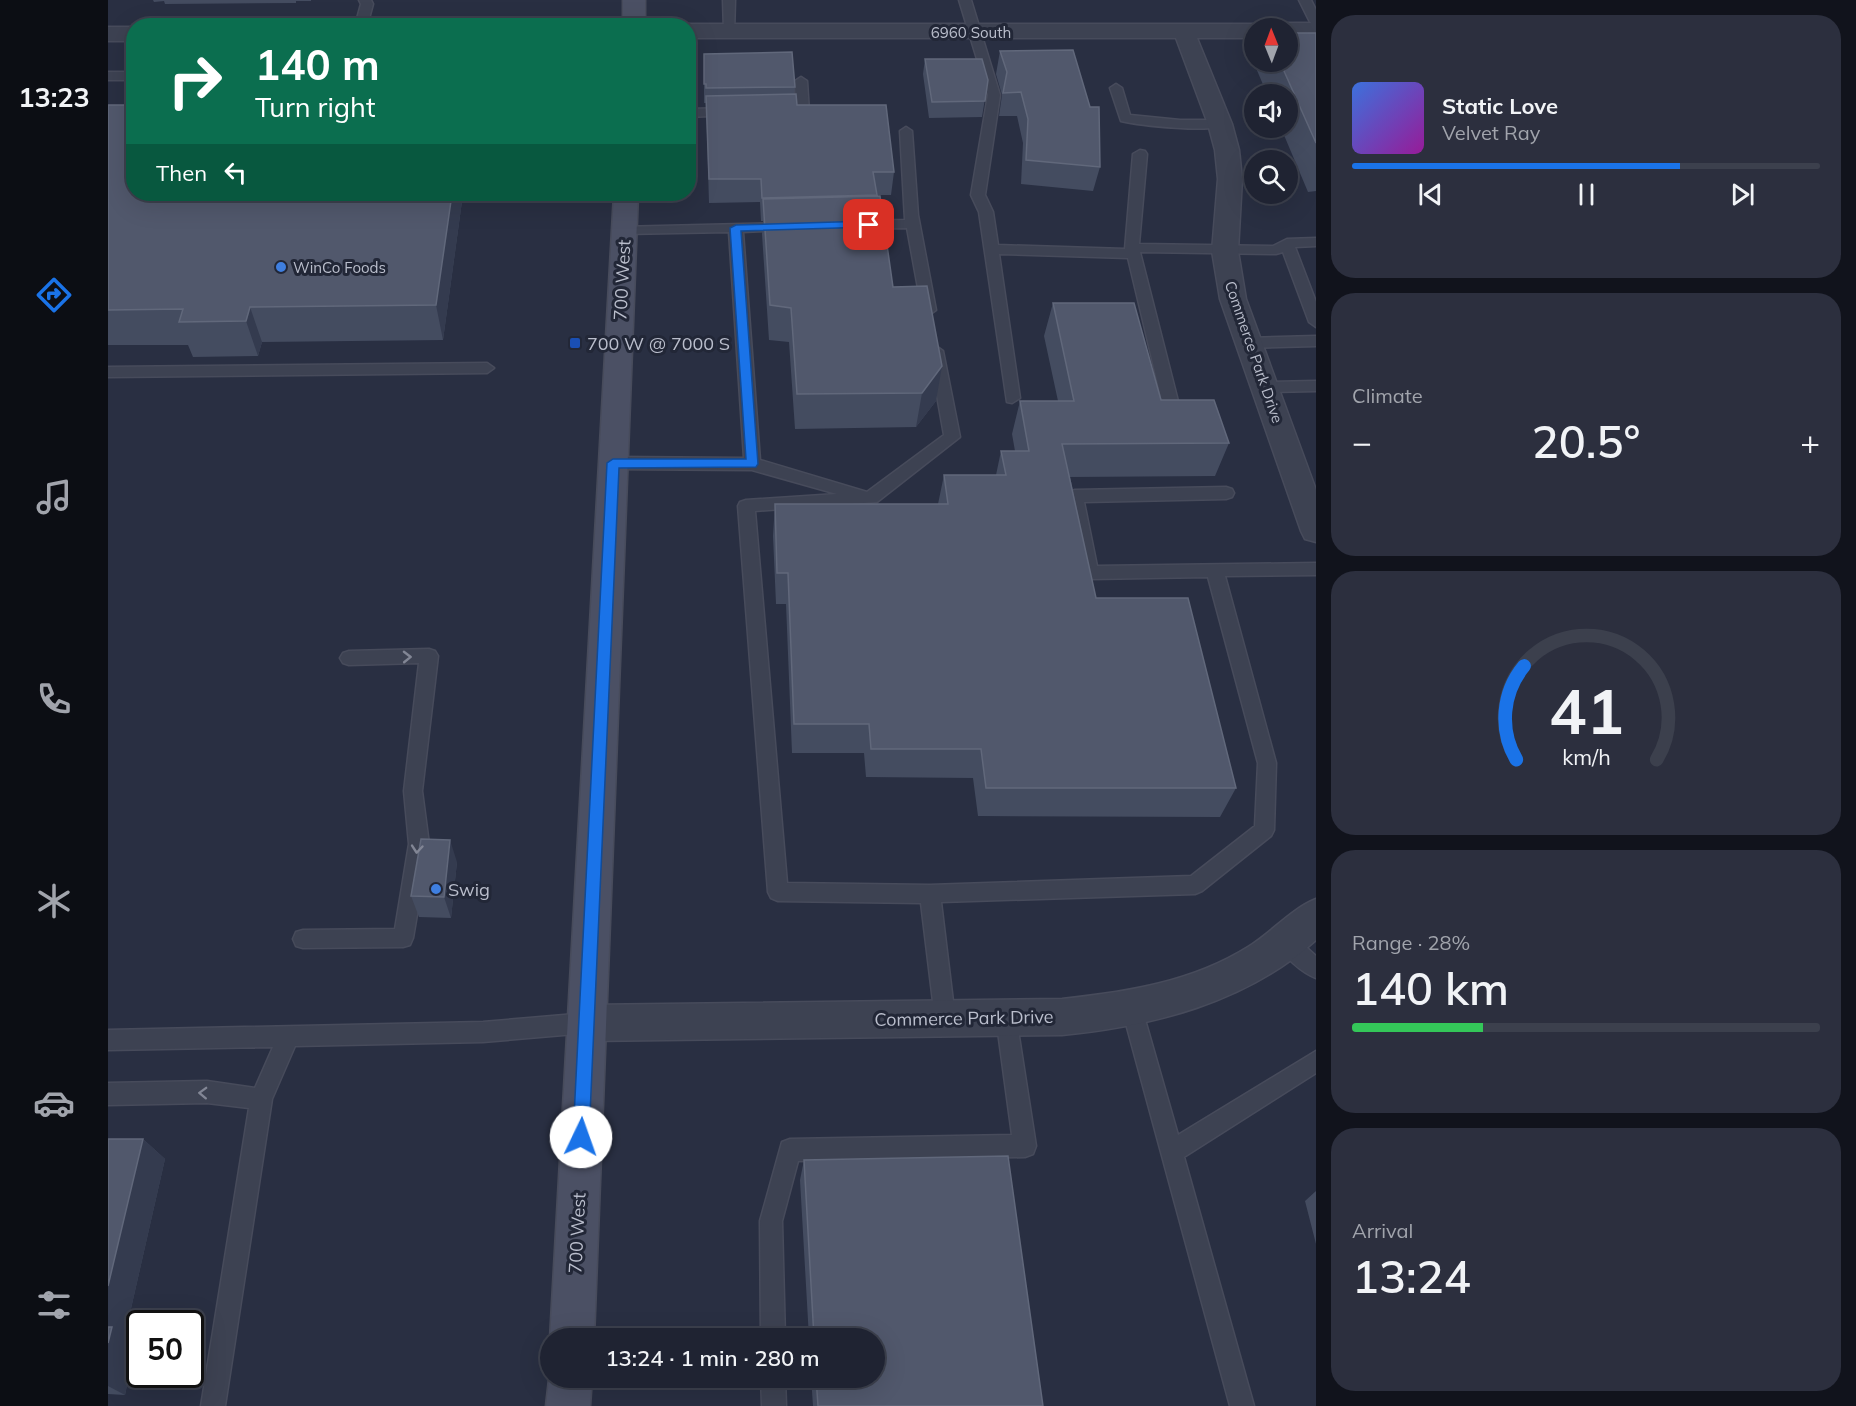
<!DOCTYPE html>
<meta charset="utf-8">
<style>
:root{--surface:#1f2332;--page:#2c2f3e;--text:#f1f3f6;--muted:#a1a4ac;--line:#3c404d;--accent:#1a73e8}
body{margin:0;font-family:Mulish,sans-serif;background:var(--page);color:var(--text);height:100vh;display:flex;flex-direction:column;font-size:22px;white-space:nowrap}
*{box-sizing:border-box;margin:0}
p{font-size:20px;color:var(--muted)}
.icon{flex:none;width:33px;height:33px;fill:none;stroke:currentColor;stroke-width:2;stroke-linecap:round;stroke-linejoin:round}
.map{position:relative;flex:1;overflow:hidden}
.sheet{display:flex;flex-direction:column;gap:15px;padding:15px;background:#11131c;width:540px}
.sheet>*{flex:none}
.guide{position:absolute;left:18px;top:18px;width:570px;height:183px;border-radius:24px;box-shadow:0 6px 24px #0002,0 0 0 2px var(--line);background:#0b6e4f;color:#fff;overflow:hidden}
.needle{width:39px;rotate:359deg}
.tools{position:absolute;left:1136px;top:18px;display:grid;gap:12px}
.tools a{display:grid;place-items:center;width:54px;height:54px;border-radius:50%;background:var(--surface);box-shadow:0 6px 24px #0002,0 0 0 2px var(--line);font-size:30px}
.speed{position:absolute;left:18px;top:1310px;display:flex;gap:12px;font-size:30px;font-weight:700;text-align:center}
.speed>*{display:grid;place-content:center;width:78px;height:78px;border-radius:50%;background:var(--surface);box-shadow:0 6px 24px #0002,0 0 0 2px var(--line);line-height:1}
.speed .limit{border:3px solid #111;border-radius:9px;background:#fff;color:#111}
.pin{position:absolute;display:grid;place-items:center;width:51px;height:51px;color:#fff;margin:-26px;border-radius:12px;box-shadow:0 3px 9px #0006}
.me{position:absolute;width:66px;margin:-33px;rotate:3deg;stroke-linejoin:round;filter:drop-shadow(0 0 4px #0008)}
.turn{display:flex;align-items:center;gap:21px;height:126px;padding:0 30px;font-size:27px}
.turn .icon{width:78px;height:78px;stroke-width:2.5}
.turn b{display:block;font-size:42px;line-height:51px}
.then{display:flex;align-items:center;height:57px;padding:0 30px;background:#0003;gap:12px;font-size:22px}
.big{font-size:45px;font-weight:600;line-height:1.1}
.sheet .widget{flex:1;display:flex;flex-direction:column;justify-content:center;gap:9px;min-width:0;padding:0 21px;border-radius:24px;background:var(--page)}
.sheet .dial{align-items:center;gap:0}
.dial svg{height:156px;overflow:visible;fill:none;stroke:var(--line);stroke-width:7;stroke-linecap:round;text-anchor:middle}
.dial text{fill:var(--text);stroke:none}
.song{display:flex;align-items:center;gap:18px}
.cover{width:72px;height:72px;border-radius:9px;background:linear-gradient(135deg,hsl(220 70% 55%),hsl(300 70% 35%))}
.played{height:6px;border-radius:3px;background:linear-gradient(90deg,var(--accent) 70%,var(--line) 70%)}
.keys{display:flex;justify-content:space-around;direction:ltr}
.heat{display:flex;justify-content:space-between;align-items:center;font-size:33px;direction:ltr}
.charge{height:9px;border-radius:4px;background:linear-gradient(90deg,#34c759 28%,var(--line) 0)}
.trip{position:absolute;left:432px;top:1328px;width:345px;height:60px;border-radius:30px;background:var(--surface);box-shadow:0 6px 24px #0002,0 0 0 2px var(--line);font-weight:600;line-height:60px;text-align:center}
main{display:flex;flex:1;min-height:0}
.tabs{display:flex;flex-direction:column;width:108px;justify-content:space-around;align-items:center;background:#0c0e14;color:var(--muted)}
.tabs .icon{width:42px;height:42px}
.tabs .on{color:var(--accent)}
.tabs b{font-size:27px;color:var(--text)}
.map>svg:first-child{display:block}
</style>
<main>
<nav class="tabs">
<b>13:23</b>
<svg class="icon on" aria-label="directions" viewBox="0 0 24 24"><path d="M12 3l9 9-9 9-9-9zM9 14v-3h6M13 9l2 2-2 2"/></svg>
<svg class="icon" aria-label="music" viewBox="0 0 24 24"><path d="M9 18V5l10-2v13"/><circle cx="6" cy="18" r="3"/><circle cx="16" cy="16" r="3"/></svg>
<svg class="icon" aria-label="phone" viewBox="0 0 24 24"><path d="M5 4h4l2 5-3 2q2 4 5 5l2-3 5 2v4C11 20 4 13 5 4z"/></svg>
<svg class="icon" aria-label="climate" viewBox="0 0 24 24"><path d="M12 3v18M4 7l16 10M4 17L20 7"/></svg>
<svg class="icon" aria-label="car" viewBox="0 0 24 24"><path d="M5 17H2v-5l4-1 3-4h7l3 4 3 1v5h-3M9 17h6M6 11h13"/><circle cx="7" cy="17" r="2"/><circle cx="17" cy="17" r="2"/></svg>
<svg class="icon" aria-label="filters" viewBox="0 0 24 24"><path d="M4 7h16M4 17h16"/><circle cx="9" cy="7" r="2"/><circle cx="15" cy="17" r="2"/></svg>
</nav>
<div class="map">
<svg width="1208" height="1406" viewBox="0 0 1208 1406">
<rect width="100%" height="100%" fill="#292f42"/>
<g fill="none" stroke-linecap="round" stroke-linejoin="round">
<defs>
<path id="service" d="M251 0H263L265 4 259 26H247L253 4Z
M615 0H627L626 34H618L616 31Z
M851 0H863L892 95 877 195 885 212 890 245 1017 249 1025 154 1032 150 1037 151 1039 154 1031 244 1165 246 1179 239 1208 238V246L1187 247 1208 302V327L1201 322 1175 252 1168 254 1032 252 1070 401 1067 405H1057L1054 401 1020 258 891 254 912 398 904 403 899 402 871 212 863 195 880 95Z
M1191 0H1203L1208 10V26L1202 22Z
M0 72H26V80H0Z
M693 77 699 81 701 112 695 116 674 115 672 112 674 109 688 108 687 81Z
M1008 84 1014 88 1022 115 1072 120H1112L1118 124C1108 134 1029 125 1013 121L1002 88Z
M621 108 627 112 625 115 580 117V109Z
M798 127 804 131 810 215 828 310 821 315 814 310 799 228 753 229 746 225 753 221 797 220 792 131Z
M677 223 684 227 682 230 635 232 652 460 759 492 836 435 821 351 828 346 835 351 852 437 769 502 647 511 679 883 822 885 1083 876 1147 826 1150 763 1100 577 982 579 976 578 959 496 961 492 967 490 1118 487 1124 489 1126 493 1124 497 1118 499 976 502 989 566 1208 563V575L1117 576 1168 763 1166 830 1163 836 1094 891 1087 894 833 902 847 1018 844 1025 837 1028 830 1025 827 1018 813 903 670 901 663 898 660 892 630 506 632 502 638 500 729 494 644 470 505 469 499 467 497 463 499 459 505 457 636 458 621 232 516 234 511 233 509 230 511 227Z
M1208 336V346L1140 348 1133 343 1140 338Z
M379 363 386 368 379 373 0 377V367Z
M1208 381V391L1156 392 1148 387 1156 382Z
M321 649 327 651 330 656 314 791 321 844 305 938 302 945 295 947 195 948 188 946 185 939 188 932 195 930 287 929 301 844 296 791 311 663 241 665 235 663 232 658 235 653 241 651Z
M1179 934 1186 936 1208 956V978C1194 973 1175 956 1169 943L1172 936Z
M1024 999 1031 1002 1034 1009 1070 1135 1208 1051V1073L1076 1157 1146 1406H1122L1014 1009 1017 1002Z
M898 1007 905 1010 908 1017 928 1146 925 1154 917 1157 690 1161 674 1221 677 1338H653L652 1221 674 1142 682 1139 904 1135 888 1017 891 1010Z
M479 1013 486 1016 489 1023 486 1030 479 1033 375 1042 187 1046 164 1099 117 1406H93L141 1108 99 1103 0 1105V1083L99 1081 147 1088 165 1047 0 1050V1030L375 1022Z
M653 1377H677L678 1406H654Z"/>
<path id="minor" d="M1179 23H1208V37H1179V28H1169Z
M580 24H1146L1154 26 1155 28H1146V38H1089L1124 124 1131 150 1134 179 1130 251 1138 299 1208 490V542L1197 539 1193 531 1112 299 1104 251 1110 179 1107 150 1100 124 1068 38H580V26H576Z
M1208 899V940C1138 1003 1045 1026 954 1035L479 1041 465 1036 460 1023 465 1010 479 1005 954 999C1019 992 1084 982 1140 947 1163 933 1183 909 1208 899Z"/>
<path id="tertiary" d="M0 27H26V41H0Z"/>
<path id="secondary" d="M515 0H537V26H515Z
M506 194H530L486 1338 442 1339Z
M442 1371V1377H484L482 1406H438Z"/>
</defs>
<use href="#service" stroke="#474b5b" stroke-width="3"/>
<use href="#minor" stroke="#474b5b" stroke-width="3"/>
<use href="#tertiary" stroke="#474b5b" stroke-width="3"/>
<use href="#secondary" stroke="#474b5b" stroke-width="3"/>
<use href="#service" fill="#3d4252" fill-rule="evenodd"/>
<use href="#minor" fill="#3d4252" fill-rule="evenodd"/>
<use href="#tertiary" fill="#3d4252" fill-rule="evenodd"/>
<use href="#secondary" fill="#4b5064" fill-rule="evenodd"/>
</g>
<path fill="#444c60" d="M45 0H203V1H188V3L57 4 56 1 46 2Z
M1208 33V191L1200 192 1173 128H1179V94H1159L1148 68 1150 62H1179Z
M892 51 992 167 985 191 913 184 915 143 909 116H891L894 95 888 74Z
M596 54 687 87 686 94 689 105 786 172 783 195H769L785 287 828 401 808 427 687 429 681 342 661 340 654 234 655 221H653L652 202 601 203 598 103H596Z
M817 59 880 80 874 117 821 118 815 74Z
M0 105 26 194H355L335 340 154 342 150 356 85 357 80 345H0Z
M945 303 1053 400 1121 443 1107 476 962 477 988 598 1128 788 1112 817 870 816 865 778 758 777 756 753H684L678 604H668L665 536 667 504H830L836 475H888L893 451H907L904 434 912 401H950L936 336Z
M349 862 343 918 311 917 303 896Z
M0 1139H35L57 1159 17 1335 28 1342 17 1395 0 1394Z
M696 1160 935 1406H705L703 1377H766V1338H701L692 1180Z
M1208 1191V1244L1197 1201Z"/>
<path fill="#343b4f" d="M344 194H355L335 340 328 305Z
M142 307 154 342 150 356 138 321Z
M834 366 828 401 808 427 814 393Z
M342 840 349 862 343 918 336 897Z
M35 1139 57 1159 17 1335 28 1342 17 1395 0 1386V1286Z"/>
<path fill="#51586c" stroke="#61687b" stroke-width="1.5" d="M1179 33H1208V143L1172 62H1179Z
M965 50 982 107H991L992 167 918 160 920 119 913 92 895 93 899 72 892 51Z
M684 52 687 87 598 88V84H596V54Z
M817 59H874L880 80 877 101 824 102Z
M688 94 689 105H778L786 172H765L769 195 654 198 653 179H601L598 96Z
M0 105H26V194H344L328 305 142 307 138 321 71 322 75 309 0 310Z
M772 196 785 287 819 286 834 366 814 393 689 394 683 308 662 305 655 199Z
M945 303H1026L1053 400H1106L1121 443 954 444 988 598H1080L1128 788H878L873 749H763L761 724H686L680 573H669L667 504H840L836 475H898L893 451H921L912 401H966Z
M313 839 342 840 336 897 303 896Z
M0 1139H35L0 1286Z
M900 1156 935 1406H710L708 1377H766V1338H706L696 1160Z
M0 1327H4L0 1343Z"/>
<defs><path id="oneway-chevron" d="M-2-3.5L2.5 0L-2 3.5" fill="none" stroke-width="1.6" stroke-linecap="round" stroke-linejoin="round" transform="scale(1.5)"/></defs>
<g stroke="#828695">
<use href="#oneway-chevron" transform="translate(299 657) rotate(-1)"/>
<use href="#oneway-chevron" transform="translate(309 849) rotate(95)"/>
<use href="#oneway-chevron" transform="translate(95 1093) rotate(-178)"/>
</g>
<path fill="#1a73e8" stroke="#114b97" stroke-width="1.5" d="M761 221 764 222V227L633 231 650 464 648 467 511 468 481 1137 479 1143 473 1145 467 1143 465 1137 499 463 505 459H638L622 228 628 225Z"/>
<g fill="#3f7fe0" stroke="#222737" stroke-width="2">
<circle cx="173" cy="267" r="6"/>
<circle cx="328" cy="889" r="6"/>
</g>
<rect fill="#1a4fb4" stroke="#222737" stroke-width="2" x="461" y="337" width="12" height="12" rx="3"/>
<g text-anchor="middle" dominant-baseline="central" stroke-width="6" stroke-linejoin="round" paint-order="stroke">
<g font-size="15" fill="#babecc" stroke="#222737">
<text x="863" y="32">6960 South</text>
<text transform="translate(1146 352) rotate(71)">Commerce Park Drive</text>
</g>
<g font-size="15" fill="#babecc" stroke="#222737" text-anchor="start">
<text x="185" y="267">WinCo Foods</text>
</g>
<g font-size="18" fill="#babecc" stroke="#222737">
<text transform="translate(514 280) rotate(-87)">700 West</text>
<text transform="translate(856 1018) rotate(-1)">Commerce Park Drive</text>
<text transform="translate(469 1233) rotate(-87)">700 West</text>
</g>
<g font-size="18" fill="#babecc" stroke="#222737" text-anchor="start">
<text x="479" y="343">700 W @ 7000 S</text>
<text x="340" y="889">Swig</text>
</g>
</g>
</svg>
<div class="tools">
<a><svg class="needle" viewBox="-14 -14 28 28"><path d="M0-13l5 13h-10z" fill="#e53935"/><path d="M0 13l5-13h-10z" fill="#a1a4ac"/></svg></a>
<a><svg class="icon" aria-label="sound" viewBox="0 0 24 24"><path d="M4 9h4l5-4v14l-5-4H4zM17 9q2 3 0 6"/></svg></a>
<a><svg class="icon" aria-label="search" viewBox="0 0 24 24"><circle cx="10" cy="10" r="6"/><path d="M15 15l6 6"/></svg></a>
</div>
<div class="speed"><div class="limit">50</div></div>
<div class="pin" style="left:761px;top:225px;background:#d93025"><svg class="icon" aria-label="arrive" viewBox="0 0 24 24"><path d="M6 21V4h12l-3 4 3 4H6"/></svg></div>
<svg class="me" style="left:473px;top:1137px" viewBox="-20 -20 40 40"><circle r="19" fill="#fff"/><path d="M0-13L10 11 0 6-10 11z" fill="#1a73e8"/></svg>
<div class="trip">13:24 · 1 min · 280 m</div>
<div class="guide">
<div class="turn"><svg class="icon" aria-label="right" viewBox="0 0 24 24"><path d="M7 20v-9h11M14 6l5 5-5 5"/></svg><div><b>140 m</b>Turn right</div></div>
<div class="then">Then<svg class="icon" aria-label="left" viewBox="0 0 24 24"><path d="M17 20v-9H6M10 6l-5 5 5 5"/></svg></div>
</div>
</div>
<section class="sheet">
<div class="widget">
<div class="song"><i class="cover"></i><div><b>Static Love</b><p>Velvet Ray</p></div></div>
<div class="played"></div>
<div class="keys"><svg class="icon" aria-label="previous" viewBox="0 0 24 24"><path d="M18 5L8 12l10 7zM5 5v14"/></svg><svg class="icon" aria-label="pause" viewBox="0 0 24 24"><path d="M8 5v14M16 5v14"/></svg><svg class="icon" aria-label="next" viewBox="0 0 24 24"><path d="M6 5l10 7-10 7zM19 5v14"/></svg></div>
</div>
<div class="widget"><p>Climate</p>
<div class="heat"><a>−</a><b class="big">20.5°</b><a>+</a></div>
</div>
<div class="widget dial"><svg viewBox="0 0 100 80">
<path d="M14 69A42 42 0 1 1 86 69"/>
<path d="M14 69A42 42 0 0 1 18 21" stroke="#1a73e8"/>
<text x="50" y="56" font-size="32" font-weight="700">41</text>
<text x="50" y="72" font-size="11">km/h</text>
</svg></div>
<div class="widget"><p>Range · 28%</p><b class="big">140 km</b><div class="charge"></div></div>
<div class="widget"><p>Arrival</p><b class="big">13:24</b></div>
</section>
</main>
